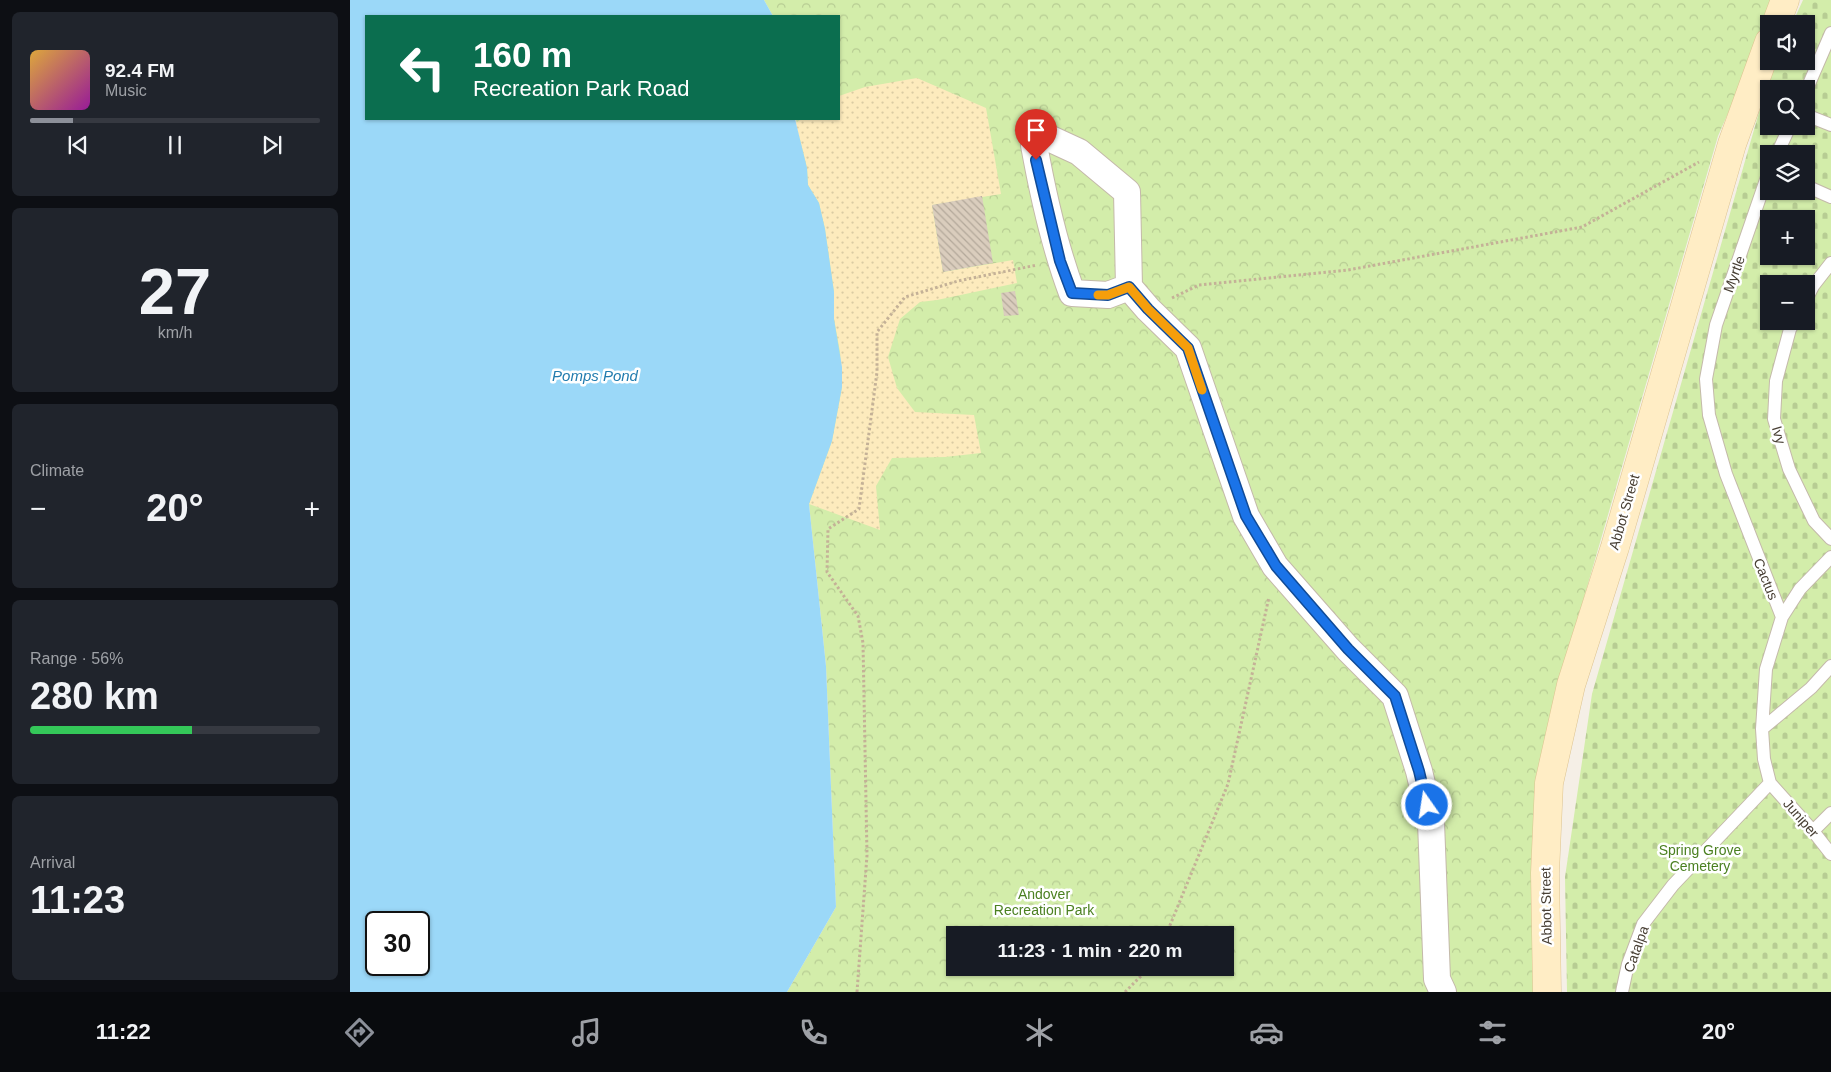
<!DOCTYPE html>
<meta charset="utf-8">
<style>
:root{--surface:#171b24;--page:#20242c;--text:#f1f3f6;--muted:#9ea1a6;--line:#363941;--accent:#8c9099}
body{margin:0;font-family:Helvetica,sans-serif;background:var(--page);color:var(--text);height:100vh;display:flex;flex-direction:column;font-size:19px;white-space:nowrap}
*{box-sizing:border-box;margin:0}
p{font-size:16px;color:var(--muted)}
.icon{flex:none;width:28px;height:28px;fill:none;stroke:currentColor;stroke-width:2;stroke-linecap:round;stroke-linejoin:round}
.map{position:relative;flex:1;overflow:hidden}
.side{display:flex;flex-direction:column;gap:12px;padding:12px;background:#0d0f14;width:350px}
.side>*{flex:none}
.top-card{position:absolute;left:15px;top:15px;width:475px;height:105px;border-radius:0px;box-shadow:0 1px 4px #0004;background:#0b6e4f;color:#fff;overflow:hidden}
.controls{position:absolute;left:1410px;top:15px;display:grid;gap:10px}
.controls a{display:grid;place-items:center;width:55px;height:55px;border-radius:0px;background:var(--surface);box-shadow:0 1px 4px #0004;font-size:25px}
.speed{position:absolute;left:15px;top:911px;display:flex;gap:10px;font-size:25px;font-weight:700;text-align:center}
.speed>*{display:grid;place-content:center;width:65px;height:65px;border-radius:50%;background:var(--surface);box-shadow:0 1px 4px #0004;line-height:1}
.speed .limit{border:2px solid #111;border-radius:8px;background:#fff;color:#111}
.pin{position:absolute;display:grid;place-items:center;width:42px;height:42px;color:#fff;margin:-51px -21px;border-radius:50% 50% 50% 0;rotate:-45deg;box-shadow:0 0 5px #0007}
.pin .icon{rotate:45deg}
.me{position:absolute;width:55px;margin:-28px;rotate:347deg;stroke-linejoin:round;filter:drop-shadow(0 0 4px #0008)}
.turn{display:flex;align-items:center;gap:18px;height:105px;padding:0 25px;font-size:22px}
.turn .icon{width:65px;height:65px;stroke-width:2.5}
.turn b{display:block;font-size:35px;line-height:42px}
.big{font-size:38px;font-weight:700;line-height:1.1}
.side .tile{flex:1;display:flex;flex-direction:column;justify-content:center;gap:8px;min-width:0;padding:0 18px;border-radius:8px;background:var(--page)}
.side .dial{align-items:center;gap:0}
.dial b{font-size:65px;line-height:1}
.song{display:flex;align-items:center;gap:15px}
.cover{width:60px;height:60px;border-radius:8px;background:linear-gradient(135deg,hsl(40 70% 55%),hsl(300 70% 35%))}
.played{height:5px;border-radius:2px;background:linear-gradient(90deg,var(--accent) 15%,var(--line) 15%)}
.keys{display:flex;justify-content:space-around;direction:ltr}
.heat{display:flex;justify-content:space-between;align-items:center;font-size:28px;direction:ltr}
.charge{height:8px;border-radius:4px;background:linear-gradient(90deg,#34c759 56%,var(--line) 0)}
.trip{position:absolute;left:596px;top:926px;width:288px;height:50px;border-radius:0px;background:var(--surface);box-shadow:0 1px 4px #0004;font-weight:700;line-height:50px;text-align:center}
.tabs{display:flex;height:80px;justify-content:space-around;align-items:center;background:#090b0e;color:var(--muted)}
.tabs .icon{width:35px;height:35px}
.tabs .on{color:var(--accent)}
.tabs b{font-size:22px;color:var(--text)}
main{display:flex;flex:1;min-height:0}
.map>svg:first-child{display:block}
</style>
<main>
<section class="side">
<div class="tile">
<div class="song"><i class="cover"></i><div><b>92.4 FM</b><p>Music</p></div></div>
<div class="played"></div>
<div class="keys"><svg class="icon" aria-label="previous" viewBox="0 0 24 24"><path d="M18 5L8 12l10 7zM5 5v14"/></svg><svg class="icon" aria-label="pause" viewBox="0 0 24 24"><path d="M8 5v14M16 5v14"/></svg><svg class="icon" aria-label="next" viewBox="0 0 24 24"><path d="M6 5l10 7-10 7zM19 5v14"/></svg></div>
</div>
<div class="tile dial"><b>27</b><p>km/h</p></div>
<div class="tile"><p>Climate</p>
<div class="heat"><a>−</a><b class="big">20°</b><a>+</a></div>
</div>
<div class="tile"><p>Range · 56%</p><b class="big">280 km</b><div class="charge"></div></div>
<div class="tile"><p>Arrival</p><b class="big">11:23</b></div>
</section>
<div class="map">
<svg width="1481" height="992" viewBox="0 0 1481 992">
<defs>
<pattern id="forest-crowns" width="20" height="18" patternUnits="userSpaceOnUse" patternTransform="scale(1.25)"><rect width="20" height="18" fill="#d3edaa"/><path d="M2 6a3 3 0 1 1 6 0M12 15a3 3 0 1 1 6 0" fill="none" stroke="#b7cc93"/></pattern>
<pattern id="sand-dots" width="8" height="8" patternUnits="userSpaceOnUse" patternTransform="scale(1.25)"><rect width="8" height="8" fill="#fdebbd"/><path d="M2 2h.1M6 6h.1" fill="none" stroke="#dacba3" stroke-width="1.8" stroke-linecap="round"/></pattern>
<pattern id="cemetery-stones" width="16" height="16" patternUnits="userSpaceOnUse" patternTransform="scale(1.25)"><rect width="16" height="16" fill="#d3edaa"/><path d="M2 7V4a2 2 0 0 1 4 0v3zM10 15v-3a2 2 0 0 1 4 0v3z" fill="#b7cc93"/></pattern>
<pattern id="building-back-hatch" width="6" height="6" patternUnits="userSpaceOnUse" patternTransform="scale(1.25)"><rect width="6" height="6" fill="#dacdbd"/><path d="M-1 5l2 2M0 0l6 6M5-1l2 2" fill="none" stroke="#b3a89a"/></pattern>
</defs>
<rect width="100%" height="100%" fill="#f5efe6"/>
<path fill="url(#forest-crowns)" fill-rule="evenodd" d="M414 0H1428L1368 136 1233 601 1187 772 1185 992H437L486 907 476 666 459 504 452 152 446 119H489V16H423ZM605 935H875V968H605Z"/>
<path fill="url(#sand-dots)" d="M567 78 636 108 651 194 582 205 593 272 663 260 667 283 587 300 570 302 550 319 538 357 547 388 565 412 624 415 631 453 595 457 542 458 526 486 530 530 459 504 482 441 492 387 490 352 484 319V292L475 229 469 203 458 185 457 168 446 123 451 119H489V96L515 87Z"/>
<path fill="url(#cemetery-stones)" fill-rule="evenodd" d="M1453 0H1481V992H1217L1215 877 1242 694 1420 74 1426 61H1456V24H1442ZM1419 89H1456V126H1419ZM1419 154H1456V191H1419ZM1419 219H1456V256H1419ZM1419 284H1456V321H1419Z"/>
<path fill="#9bd8f8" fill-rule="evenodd" d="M0 0H414L423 16H16V119H445L457 168 458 185 469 203 475 229 484 292V319L492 367V387L482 441 459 504 476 666 486 907 437 992H0ZM69 922V965H26V922Z"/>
<path fill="url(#building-back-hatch)" d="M632 196 643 263 593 272 582 205Z
M665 291 669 315 654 316 651 293Z"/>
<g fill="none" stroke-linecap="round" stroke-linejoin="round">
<defs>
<path id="lane" d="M1400 89 1419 98
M1456 91 1481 33
M1456 115 1481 125
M1427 154 1440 126
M1419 171 1366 325 1356 379 1359 415 1376 474 1432 617
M1456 186 1481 197
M1456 300 1463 286 1481 263
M1445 321 1440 329 1426 381 1424 419 1439 469 1464 521 1481 539
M1481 557 1450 589 1432 617 1416 669 1412 729 1414 759 1420 783 1463 831 1481 854
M1412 729 1461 688 1481 666
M1463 831 1481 813
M1272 992 1278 964 1293 924 1323 885 1420 783"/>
<path id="street" d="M779 287 758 295 722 293C704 245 693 195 684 145L690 134 729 152 777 192 779 287 798 309 838 348 896 516 925 566 998 649 1045 696 1069 771 1081 822 1087 979 1093 992"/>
<path id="secondary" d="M1426 24 1435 0
M1197 992 1195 873 1199 783 1221 685 1265 547 1382 144 1419 42"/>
</defs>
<use href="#lane" stroke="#c4b9aa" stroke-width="14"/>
<use href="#street" stroke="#c4b9aa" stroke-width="28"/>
<use href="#secondary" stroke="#ddc492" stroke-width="29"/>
<path stroke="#c4b197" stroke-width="3" stroke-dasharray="2.5 2.5" stroke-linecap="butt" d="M822 298 849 285 998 270 1232 227 1349 162
M816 935 878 784 919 597
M507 992 517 855 513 643 508 616 477 572 478 529 509 509 527 372V332L555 297 608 281 687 265
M775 992 799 968"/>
<use href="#lane" stroke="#fff" stroke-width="12"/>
<use href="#street" stroke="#fff" stroke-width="26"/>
<use href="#secondary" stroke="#ffedc5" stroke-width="28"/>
</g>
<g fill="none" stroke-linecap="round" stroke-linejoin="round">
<defs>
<path id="route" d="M686 160 710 261 722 293 758 295 779 287 798 309 838 348 896 516 926 566 998 649 1045 696 1069 771 1077 805"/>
</defs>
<use href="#route" stroke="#114b97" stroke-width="12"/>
<use href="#route" stroke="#1a73e8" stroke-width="9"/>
<path stroke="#f59e0b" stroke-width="9" d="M748 295H758L779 287 798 309 838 348 852 390"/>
</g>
<g text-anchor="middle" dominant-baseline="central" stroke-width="5" stroke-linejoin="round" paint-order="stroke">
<g font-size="14" fill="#483f34" stroke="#fff">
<text transform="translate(1384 274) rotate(-70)">Myrtle</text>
<text transform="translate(1429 435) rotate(74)">Ivy</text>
<text transform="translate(1274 512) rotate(-74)">Abbot Street</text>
<text transform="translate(1416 579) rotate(68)">Cactus</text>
<text transform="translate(1451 818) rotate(49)">Juniper</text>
<text transform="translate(1196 906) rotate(-91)">Abbot Street</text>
<text transform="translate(1286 949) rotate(-70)">Catalpa</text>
</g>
<g font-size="14" fill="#4b8021" stroke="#fff">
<text x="1350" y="850">Spring Grove<tspan x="1350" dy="16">Cemetery</tspan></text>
<text x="694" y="894">Andover<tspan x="694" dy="16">Recreation Park</tspan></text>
</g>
<g font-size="15" font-style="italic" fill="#207bae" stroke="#fff">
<text x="245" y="375">Pomps Pond</text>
</g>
</g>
</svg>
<div class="controls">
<a><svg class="icon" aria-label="sound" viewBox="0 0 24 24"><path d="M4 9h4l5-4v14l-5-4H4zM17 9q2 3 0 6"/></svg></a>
<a><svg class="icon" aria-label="search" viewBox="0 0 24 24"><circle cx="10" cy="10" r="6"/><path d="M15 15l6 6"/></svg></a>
<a><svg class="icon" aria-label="layers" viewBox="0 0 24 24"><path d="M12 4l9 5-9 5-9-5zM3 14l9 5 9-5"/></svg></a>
<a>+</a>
<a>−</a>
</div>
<div class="speed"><div class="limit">30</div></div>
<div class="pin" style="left:686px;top:160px;background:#d93025"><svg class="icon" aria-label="arrive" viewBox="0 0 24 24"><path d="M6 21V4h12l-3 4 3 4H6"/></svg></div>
<svg class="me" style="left:1077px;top:805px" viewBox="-20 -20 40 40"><circle r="17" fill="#1a73e8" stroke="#fff" stroke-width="3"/><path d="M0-11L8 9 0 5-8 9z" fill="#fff"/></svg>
<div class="trip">11:23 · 1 min · 220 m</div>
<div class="top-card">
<div class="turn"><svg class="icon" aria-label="left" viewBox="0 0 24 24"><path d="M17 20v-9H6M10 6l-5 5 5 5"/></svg><div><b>160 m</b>Recreation Park Road</div></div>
</div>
</div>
</main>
<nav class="tabs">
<b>11:22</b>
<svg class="icon on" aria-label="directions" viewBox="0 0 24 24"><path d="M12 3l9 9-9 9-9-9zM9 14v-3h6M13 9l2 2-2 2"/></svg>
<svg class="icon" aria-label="music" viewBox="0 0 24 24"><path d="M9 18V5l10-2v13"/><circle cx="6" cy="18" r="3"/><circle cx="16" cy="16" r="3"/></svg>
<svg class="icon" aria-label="phone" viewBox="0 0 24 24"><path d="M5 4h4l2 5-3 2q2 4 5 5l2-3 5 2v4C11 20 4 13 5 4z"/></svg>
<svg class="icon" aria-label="climate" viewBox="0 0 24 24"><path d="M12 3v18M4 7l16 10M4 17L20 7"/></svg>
<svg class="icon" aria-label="car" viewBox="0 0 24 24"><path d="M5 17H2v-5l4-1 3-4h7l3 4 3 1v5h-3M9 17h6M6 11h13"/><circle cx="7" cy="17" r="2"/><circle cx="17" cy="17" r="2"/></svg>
<svg class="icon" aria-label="filters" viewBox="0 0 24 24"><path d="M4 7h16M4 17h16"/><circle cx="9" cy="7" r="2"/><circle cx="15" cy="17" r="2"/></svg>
<b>20°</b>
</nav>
